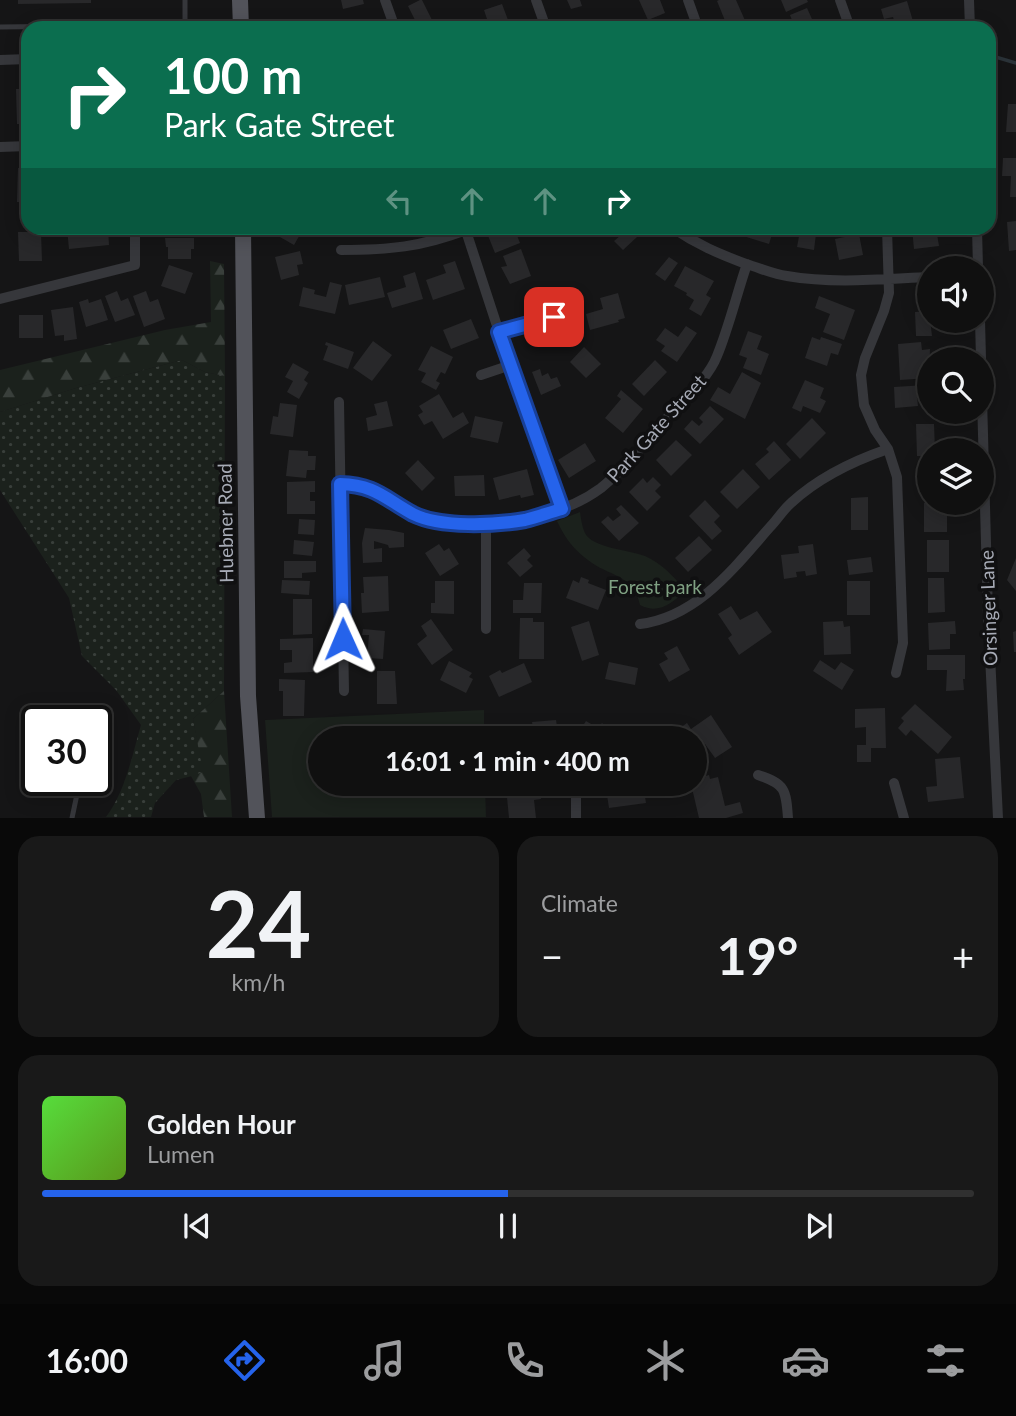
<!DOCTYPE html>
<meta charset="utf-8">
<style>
:root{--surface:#101010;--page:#191919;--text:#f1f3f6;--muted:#9c9d9f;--line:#303030;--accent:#2563eb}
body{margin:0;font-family:Lato,sans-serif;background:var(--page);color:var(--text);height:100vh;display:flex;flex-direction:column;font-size:26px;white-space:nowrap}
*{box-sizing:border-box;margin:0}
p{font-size:23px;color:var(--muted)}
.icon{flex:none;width:38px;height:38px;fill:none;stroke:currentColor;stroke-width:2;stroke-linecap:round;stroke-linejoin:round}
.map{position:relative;height:818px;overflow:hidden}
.sheet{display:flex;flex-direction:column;gap:18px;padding:18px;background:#090909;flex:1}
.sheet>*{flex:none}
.top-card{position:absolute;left:21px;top:21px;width:975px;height:214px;border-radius:21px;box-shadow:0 4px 18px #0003,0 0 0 2px var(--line);background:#0b6e4f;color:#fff;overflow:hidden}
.tools{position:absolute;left:917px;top:256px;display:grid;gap:14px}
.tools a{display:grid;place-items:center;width:77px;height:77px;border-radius:50%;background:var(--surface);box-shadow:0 4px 18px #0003,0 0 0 2px var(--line);font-size:35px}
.speed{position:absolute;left:21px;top:705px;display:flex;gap:14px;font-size:35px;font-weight:700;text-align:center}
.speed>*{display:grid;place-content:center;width:91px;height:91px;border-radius:50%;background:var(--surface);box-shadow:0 4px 18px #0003,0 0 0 2px var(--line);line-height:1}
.speed .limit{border:4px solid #111;border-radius:10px;background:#fff;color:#111}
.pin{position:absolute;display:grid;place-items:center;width:60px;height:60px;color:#fff;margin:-30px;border-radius:14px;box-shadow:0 4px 10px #0006}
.me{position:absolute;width:77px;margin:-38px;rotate:359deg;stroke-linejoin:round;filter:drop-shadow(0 0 5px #0008)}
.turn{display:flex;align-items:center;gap:24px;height:147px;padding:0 28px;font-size:32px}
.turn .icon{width:91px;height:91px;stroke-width:2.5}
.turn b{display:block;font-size:49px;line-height:60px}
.lanes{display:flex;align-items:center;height:66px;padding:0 28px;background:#0003;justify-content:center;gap:35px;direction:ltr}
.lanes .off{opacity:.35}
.big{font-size:52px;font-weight:700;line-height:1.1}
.sheet .card{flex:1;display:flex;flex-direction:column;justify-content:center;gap:10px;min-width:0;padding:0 24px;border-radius:21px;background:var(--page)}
.sheet .dial{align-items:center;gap:0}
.dial b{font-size:91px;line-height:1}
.song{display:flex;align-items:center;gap:21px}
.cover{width:84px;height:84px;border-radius:10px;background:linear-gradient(135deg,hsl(110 70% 55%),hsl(90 70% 35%))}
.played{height:7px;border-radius:4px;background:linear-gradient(90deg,var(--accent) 50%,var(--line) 50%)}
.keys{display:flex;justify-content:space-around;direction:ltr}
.heat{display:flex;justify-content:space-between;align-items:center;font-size:38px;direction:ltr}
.sheet .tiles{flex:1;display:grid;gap:18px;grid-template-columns:1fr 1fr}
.card:last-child{grid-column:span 2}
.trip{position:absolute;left:308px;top:726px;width:399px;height:70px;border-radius:35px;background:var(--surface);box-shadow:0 4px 18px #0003,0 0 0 2px var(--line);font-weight:700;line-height:70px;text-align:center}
.tab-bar{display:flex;height:112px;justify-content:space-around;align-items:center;background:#060606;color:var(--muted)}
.tab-bar .icon{width:49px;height:49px}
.tab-bar .selected{color:var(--accent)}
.tab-bar b{font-size:32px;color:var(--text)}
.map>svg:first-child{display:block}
</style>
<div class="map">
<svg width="1016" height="818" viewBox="0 0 1016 818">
<defs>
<pattern id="grass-dots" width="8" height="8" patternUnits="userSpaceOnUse" patternTransform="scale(1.75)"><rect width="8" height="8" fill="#1b211c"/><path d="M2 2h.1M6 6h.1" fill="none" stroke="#393f3b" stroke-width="1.8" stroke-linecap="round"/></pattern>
<pattern id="forest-firs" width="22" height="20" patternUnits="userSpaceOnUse" patternTransform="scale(1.75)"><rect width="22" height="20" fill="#1b211c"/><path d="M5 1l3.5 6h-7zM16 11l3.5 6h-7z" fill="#393f3b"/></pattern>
</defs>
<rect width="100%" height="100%" fill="#151516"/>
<path fill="url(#grass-dots)" d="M182 360 205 372 225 376 224 691 193 719 204 773 176 780 155 803 151 817H106C125 792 132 756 141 725L116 690 82 656 69 598 0 490V412L76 388Z"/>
<path fill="url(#forest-firs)" d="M210 261 224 264 225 376 205 372 182 360 76 388 0 412V370L165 330 211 322Z
M224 691 232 817H204L201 794 191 776 203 772 193 719Z"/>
<path fill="#1b211c" d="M580 512C581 518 582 527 585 533 592 548 630 550 645 556 663 564 674 577 686 591 671 603 659 615 640 605 634 576 613 577 592 563 574 550 566 540 557 521Z
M484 710V738H320V784H485L486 817H272L265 720Z"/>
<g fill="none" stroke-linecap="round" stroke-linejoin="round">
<path stroke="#2b3339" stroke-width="3.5" d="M989 55 1016 63"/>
</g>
<path fill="#28282a" d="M18 0H91V3L18 4Z
M341 0H363L364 4 343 9Z
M420 0H422L432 20 418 26 408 6Z
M567 0H580L582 6 571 9Z
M639 0H660L665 13 648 20Z
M719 0H736L747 25 739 28H728L717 1Z
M781 0H807L808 2 786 12Z
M907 1 915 28H896L893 17 884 19 881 9Z
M502 4 511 28H490L484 10Z
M807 8 816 28H795L790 15Z
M16 89H28V124H17Z
M1008 104H1016V132H1006Z
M1003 158H1016V197H1010L1011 176H1002Z
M18 168H28V202H17Z
M1016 221V250L1009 251 1007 222Z
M67 228H108L109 245 69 249Z
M156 228H184L185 230 156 232Z
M286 228H306L304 232 302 231 294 245 280 237Z
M485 228H500L501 230 514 228 520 243 495 253Z
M612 228H629L637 237 623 250 614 241 620 236Z
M743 228H774L769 244 740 235Z
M912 228H936L939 246 914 249Z
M800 231 816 234 814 250 797 247Z
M18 232H41L42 261H19Z
M859 234 863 255 839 260 835 239Z
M165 238H194V249H191V259H168V247H166Z
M521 249 531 276 510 284 501 267 507 266 503 256Z
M300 251 303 264 297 265 299 275 281 280 275 257Z
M669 257 678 263 665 281 655 274Z
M455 261 465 289 433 300 426 280 446 273 443 265Z
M169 265 193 273 185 294 161 286Z
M685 266 714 281 706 295 711 298 701 316 689 309 694 300 686 295 687 293 674 286Z
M415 272 423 299 392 308 387 293 406 287 403 276Z
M380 277 385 297 349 305 345 285Z
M330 282 342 285 335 314 299 306 303 287 315 290 314 294 326 297Z
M117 291 121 301 128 298 135 315 115 322 105 296Z
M146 291 150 302 158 299 165 319 144 327 133 296Z
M618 293 625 318 618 320 619 322 590 330 586 314 603 309 600 298Z
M819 296 855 310 844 340 823 332 830 314 815 308Z
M88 299 89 303 101 299 108 320 86 327 79 302Z
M73 307 77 339 64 341V335L55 336 51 310Z
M929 311 932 336H916L915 312Z
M19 315H43V338H19Z
M471 319 479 338 451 349 443 330Z
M686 326 697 333 677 362 661 351 665 346 656 340 665 328 678 337Z
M748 331 762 336 757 349 769 354 761 375 743 368 747 358 739 355Z
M812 337 820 340 821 337 842 344 838 355 831 353 827 366 805 358Z
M373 341 392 355 372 381 353 368Z
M326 342 354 352 348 369 323 360 328 346 325 345Z
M921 342 922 350 930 349 929 378 900 380 898 344Z
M431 346 453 357 445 374 441 372 436 381 440 383 436 390 421 382 426 373 418 370Z
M584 347 601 364 586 378 570 362Z
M655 360 667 372 644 396 632 384Z
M293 363 309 372 304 380 308 383 299 399 287 392 293 381 285 377Z
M540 369 542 376 548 373 551 379 557 377 561 386 541 395 532 372Z
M742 372 761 383 745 419 710 400 718 387 730 394Z
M805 380 824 388 820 398 826 401 820 413 803 406 801 412 792 408Z
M926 385 927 396 917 397 918 406 895 408 894 387Z
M621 390 643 409 623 433 605 418 621 399 617 396Z
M439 394 453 418 463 412 469 423 443 439 432 421 424 425 418 415 423 412 419 406Z
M387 401 393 426 368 431 366 418 377 415 374 404Z
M280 403 297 405 293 437 270 434 273 416 278 417Z
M710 406 724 419 700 444 684 429 692 420 699 426 703 422 699 418Z
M475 416 503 422 498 443 470 437Z
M812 418 826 433 800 459 786 444Z
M916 424H934L935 450H929V456H917Z
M676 440 692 455 671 476 656 460Z
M774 441 791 460 769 480 755 464 769 452 766 449Z
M585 443 596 461 569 478 558 460Z
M289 450 308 451V456H316L315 470H307L306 478 286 476Z
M418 460 435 478 422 491 405 473Z
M925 461H929V496H927Z
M527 469 534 495 521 498 520 495 499 500 493 478Z
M743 469 760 487 737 509 720 492Z
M484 475 485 496H455L454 476Z
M653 477 661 485 655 491 661 497 647 511 629 492 643 478 647 483Z
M315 481V492H310V501H315V514H287V482Z
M868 497V530H851V498Z
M705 500 720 516 714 522 722 531 712 540 689 516Z
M947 502V532H924V503Z
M621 505 639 523 619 541 601 522 608 516 613 521 621 515 616 509Z
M299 519 315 520 314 535 298 534Z
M365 528 389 530 404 533V547L389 548 388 545 374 541V549L382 548V562L363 563 362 543Z
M699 536 712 550 688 572 675 558Z
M294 540 314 542 312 556 293 554Z
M927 540H949V572H927Z
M439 544 444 551 449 548 459 564 440 576 425 553Z
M813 544 817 574 806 576 805 571 796 572 797 577 784 579 781 555 799 553 798 546Z
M524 548 531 556 527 560 533 566 520 577 507 563Z
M871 557 873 572 849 575 847 560Z
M1016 558V591L1007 580Z
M284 561H316V572L302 573V578H284Z
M388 576 389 611 362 613 361 593H364L363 577Z
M581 577 589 580 588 583 606 590 598 610 566 598 573 580 579 583Z
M928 578H944L945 612 928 613Z
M282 580 310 581 309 595 281 593Z
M435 581H454V614L431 613V603H435Z
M847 581H870V615H847Z
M524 583H542L541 613H513V600H523Z
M293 599H312V634L293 635Z
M731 606 740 620 757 611 772 632 739 655 728 638 732 635 718 614Z
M520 618H533V622H544V659H519Z
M431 619 453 650 432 665 417 644 427 636 421 626Z
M589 621 599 655 582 661 571 627Z
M843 621 844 627 850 626 851 654 824 655 823 622Z
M955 621 956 634H950V649L929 650 928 623Z
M363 629 385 631 383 659 367 658 369 635H362Z
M1016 631V652H1014L1013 632Z
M313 638V672L284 673V663L292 662V650H280V639Z
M677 646 690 670 669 682 659 664 668 659 664 653Z
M927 655H965V679H963L964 690 946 691 947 670H927Z
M820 660 835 670 841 662 854 670 842 690 813 671Z
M449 661 472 673 469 677 473 679 466 693 440 680Z
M609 662 638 668 635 685 605 679Z
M524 663 532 682 499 697 489 676 500 670 502 673Z
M377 671H395L397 704H377Z
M279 679 305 680 304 716H283V691H279Z
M915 704 952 737 938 754 911 730 906 736 898 728 904 721 901 718Z
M885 708 886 748H871V762H857V745H866V727L855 728V709Z
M711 715 732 747 715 758 705 744 696 750 695 738H683L677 730 687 723 691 729Z
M556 720 559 738H523L533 728 532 722Z
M586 721 598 728 602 723 604 725 602 728 619 738H575Z
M960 757 964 798 928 802 926 787 937 786 935 759Z
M709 775 710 779 718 777 725 806 740 802 743 813 726 818H699L691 784H695V779Z
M540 784 541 799 534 800 536 818H509L506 787Z
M619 784H643L646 803 609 808 607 795 620 793Z"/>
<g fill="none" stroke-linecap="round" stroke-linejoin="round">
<path stroke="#36373b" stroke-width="5" d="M0 27 85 26
M137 28V25L185 23V0
M72 818 80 780"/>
<path stroke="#36373b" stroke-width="10" d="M385 0 395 28
M536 0 546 28
M688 0 698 28
M840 0 850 28
M969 0 970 28
M0 60 28 59
M0 147 28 146
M465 228 499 332 562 509
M673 228C698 245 717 253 746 264 760 268 773 274 787 276 834 284 883 279 929 277
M887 228 889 293 884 311 865 358 861 375 864 405 875 430 888 449 897 477 903 643 896 673
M977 228 978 268
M341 250C389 250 421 247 466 230
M0 299 135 265V228
M980 320 981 359
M499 332 554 317
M481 375 511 365
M982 398 988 615 998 818
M339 402 344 691
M340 484C354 484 367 486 381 493 404 505 421 521 448 523 497 527 561 518 601 488 626 468 646 441 667 418 684 399 708 379 717 356 729 327 737 293 747 264
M486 523V629
M640 624C697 617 734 568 770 527 777 520 783 510 791 503 818 478 853 461 888 449
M758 775C785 784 786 789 788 818
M894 783 904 818
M576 818V785"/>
<path stroke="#52535a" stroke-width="16" d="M240 0 241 28
M243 228 248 696 257 818"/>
</g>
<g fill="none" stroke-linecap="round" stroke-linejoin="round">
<defs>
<path id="route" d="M343 639 340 484C375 485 384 498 413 514 441 528 495 525 525 520 538 517 550 512 562 509L499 332 554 317"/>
</defs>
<use href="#route" stroke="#184099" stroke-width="18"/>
<use href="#route" stroke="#2563eb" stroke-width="12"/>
</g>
<g text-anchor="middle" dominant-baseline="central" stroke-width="7" stroke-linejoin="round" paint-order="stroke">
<g font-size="19" fill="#a7abb6" stroke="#101011">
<text transform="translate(656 428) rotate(-48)">Park Gate Street</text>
<text transform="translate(225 523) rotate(-91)">Huebner Road</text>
<text transform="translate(988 608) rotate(-92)">Orsinger Lane</text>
</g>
<g font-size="19" fill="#7fa082" stroke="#101011">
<text x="655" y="586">Forest park</text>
</g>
</g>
</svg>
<div class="tools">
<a><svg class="icon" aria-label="sound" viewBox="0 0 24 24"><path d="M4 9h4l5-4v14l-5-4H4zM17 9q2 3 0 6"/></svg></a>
<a><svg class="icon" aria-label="search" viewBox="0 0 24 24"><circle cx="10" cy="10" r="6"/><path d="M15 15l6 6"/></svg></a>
<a><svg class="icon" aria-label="layers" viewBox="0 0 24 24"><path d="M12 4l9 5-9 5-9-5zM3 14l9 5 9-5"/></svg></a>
</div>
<div class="speed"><div class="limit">30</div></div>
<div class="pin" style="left:554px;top:317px;background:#d93025"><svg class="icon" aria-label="arrive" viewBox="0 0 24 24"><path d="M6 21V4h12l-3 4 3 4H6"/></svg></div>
<svg class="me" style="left:343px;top:639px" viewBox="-20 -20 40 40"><path d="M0-17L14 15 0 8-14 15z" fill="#2563eb" stroke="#fff" stroke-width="4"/></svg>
<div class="trip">16:01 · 1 min · 400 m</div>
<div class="top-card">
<div class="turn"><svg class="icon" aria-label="right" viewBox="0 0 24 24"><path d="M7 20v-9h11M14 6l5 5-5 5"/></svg><div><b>100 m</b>Park Gate Street</div></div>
<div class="lanes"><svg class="icon off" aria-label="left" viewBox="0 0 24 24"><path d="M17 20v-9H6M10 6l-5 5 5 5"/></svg><svg class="icon off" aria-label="ahead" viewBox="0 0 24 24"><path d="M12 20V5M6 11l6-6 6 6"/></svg><svg class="icon off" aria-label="ahead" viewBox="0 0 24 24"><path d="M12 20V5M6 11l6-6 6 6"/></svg><svg class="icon" aria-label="right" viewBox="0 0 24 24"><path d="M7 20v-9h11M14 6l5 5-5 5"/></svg></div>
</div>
</div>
<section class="sheet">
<div class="tiles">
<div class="card dial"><b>24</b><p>km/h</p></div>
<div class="card"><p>Climate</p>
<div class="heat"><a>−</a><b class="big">19°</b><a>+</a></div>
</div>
<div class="card">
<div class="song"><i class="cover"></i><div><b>Golden Hour</b><p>Lumen</p></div></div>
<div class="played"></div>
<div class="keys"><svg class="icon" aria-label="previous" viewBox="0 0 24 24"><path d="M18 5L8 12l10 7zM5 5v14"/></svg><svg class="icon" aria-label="pause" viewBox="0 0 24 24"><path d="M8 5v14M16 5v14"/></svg><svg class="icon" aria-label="next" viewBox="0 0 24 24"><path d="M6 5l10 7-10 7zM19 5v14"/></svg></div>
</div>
</div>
</section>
<nav class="tab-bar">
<b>16:00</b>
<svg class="icon selected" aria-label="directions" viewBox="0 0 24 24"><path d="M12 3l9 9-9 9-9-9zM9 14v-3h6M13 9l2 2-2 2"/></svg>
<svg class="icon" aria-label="music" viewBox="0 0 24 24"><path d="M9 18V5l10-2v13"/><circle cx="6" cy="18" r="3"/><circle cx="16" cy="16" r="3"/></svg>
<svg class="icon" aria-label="phone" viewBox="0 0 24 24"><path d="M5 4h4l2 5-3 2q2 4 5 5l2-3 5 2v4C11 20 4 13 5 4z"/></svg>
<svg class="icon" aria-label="climate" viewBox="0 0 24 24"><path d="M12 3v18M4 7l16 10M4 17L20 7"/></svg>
<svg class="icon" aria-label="car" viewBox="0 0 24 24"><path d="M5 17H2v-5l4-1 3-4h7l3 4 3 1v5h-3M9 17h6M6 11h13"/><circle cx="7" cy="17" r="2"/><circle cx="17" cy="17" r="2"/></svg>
<svg class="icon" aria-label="filters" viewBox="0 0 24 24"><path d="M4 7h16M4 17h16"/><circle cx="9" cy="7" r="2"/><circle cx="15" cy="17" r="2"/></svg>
</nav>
